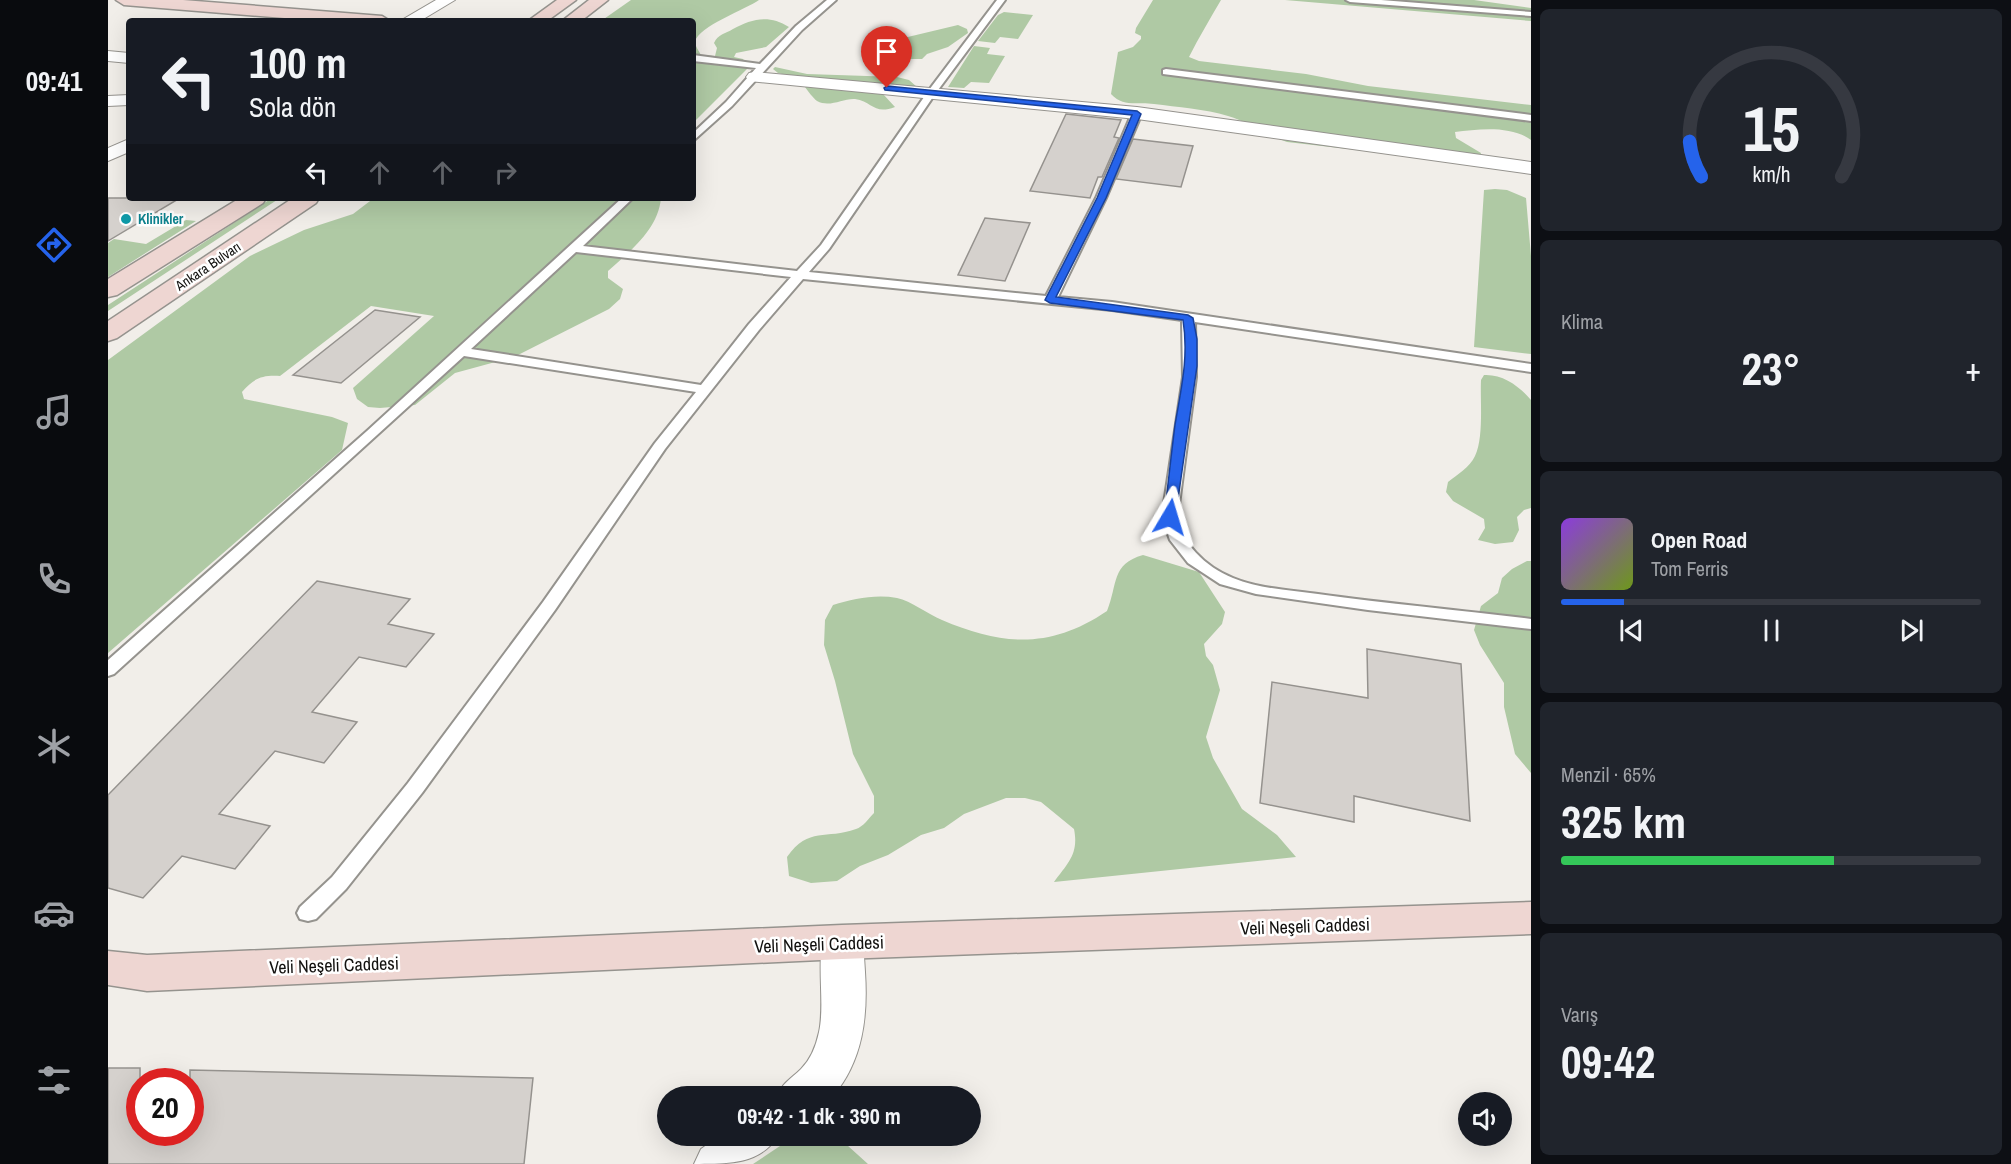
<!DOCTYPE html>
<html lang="tr">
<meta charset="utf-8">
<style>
:root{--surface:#171b24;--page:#20242c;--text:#f1f3f6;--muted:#9ea1a6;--line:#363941;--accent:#2563eb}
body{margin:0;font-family:"Archivo Narrow",sans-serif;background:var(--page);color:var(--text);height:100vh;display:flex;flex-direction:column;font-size:22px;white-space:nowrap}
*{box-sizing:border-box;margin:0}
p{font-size:20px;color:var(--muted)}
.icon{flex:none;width:33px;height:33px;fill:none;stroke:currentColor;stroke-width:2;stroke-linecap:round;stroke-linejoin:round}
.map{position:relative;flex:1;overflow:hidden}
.drawer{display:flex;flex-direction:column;gap:9px;padding:9px;background:#0d0f14;width:480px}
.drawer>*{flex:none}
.banner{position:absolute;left:18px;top:18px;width:570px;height:183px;border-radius:6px;box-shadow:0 6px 24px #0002;background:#171b24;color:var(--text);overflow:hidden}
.controls{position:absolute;left:1350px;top:1092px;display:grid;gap:12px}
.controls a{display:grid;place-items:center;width:54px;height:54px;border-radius:50%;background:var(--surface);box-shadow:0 6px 24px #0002;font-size:30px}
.speed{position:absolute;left:18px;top:1068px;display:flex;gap:12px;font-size:30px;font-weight:700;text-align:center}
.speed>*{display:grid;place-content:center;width:78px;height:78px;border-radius:50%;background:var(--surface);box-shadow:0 6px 24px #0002;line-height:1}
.speed .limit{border:9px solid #d22;background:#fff;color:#111}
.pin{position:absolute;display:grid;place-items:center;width:51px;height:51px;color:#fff;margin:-62px -26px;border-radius:50% 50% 50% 0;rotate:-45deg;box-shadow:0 0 6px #0007}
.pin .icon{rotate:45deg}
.me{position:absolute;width:66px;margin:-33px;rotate:7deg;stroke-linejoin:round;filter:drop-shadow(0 0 4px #0008)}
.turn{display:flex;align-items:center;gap:21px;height:126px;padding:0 24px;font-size:27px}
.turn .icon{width:78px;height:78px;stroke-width:2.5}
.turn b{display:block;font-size:42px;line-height:51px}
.lanes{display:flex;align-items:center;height:57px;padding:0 24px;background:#0003;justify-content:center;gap:30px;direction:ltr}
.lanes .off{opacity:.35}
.big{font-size:45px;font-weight:800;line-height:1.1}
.drawer .tile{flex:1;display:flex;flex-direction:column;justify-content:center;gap:9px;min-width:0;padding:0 21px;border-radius:9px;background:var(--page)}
.drawer .dial{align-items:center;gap:0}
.dial svg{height:156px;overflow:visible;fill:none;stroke:var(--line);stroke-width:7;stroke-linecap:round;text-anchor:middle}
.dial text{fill:var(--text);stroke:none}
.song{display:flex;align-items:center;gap:18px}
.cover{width:72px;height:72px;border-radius:9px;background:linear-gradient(135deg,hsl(270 70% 55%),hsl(80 70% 35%))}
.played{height:6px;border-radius:3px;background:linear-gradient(90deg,var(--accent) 15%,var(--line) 15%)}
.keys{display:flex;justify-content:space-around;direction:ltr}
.heat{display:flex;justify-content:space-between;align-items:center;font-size:33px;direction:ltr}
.charge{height:9px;border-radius:4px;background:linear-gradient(90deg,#34c759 65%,var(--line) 0)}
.trip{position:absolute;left:549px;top:1086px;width:324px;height:60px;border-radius:30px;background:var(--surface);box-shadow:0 6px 24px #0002;font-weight:800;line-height:60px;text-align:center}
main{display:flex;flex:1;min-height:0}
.tab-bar{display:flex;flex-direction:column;width:108px;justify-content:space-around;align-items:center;background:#090b0e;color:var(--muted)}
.tab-bar .icon{width:42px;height:42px}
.tab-bar .on{color:var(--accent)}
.tab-bar b{font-size:27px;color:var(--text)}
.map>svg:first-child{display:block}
</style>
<main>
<nav class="tab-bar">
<b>09:41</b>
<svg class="icon on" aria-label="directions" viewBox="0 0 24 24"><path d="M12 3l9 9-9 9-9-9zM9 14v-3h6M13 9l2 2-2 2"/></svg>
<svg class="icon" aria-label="music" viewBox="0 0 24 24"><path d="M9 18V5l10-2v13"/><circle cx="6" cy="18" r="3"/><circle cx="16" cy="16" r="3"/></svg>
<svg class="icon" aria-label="phone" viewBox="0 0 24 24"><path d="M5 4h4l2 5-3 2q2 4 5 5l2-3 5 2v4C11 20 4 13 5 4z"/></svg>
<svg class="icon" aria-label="climate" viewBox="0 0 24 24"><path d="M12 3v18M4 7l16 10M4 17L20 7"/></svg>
<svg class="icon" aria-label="car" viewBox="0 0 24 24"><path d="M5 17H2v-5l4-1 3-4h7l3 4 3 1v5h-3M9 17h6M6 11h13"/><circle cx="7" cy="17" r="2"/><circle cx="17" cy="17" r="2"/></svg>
<svg class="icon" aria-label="filters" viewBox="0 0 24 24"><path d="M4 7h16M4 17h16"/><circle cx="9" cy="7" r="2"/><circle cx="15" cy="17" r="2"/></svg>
</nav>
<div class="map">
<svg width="1423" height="1164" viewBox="0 0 1423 1164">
<rect width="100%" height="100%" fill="#f1eee9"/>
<path fill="#afc9a4" d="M523 0H651C639 9 590 26 587 42 587 46 591 51 593 55L607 56 609 48 606 43C610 34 617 34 625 29 643 19 661 14 681 27L658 47 628 53 626 57 635 59 641 67 585 123V21H493Z
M1045 0H1113C1102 19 1091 37 1081 57L1091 61 1198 74 1260 86 1423 105V114L1057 69 1054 73 1423 121V140C1403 125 1370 129 1347 132L1348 138 1373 153 1371 164 1179 142C1158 135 1140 122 1120 116 1097 109 1069 107 1046 104 1029 101 1016 108 1003 94L1010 52 1025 47 1033 39V36L1027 33 1028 28Z
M1177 0H1366L1423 8V21Z
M896 12 925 15 910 39 892 37 887 43 870 41 890 15Z
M850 25 859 29 860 33 840 47 819 54 814 59H796L793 54 796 50 797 45 783 41Z
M866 46 882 48 879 54 897 56 881 83 863 82 856 88 840 87Z
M667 67 699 74 789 77 801 80 809 87 775 94 787 107C766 115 765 102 747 99 735 98 722 108 709 101 705 98 700 91 697 87L698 80 670 73 665 69Z
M1387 189 1399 190 1418 198 1423 256V354L1366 347 1376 190Z
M164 198H172L0 311V305Z
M266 198H553C550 230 522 251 500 271V278L515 289 512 299 501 309 406 357 347 373 307 405 272 408 260 407 249 399 245 388 326 316 263 306 172 376C154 375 146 378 134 392L136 399 224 417 240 423 234 450 0 653V360L142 256 196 230 245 214Z
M78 220 88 221 0 277V243L6 239 38 244Z
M1376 375C1395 374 1411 386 1423 400V508L1416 510 1409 517 1411 530 1405 542 1387 544 1370 540 1377 528 1376 519 1345 501 1338 492 1340 482C1349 475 1362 467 1367 456 1376 437 1372 401 1373 380Z
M1035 555 1091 572 1117 612 1114 624 1096 644 1098 656 1105 665 1112 690 1098 737 1105 758 1134 809 1169 835 1188 857 946 882C960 863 971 854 966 829L933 802 917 798H898L856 814 836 828 813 835 780 855 752 866 729 881 703 883 681 876 679 857C701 826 718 840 748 829 755 827 761 818 766 813V796L745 754 727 681 716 645 717 620 725 605C745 599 767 594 789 598 803 601 820 614 834 620 895 646 943 649 999 611 1010 584 1003 564 1035 555Z
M1419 561H1423V773L1407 754 1396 707V683L1372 645 1366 630 1373 606 1390 593 1394 578 1404 569Z
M687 1136H729L760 1164H645Z"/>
<path fill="#d5d1cd" stroke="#95928e" stroke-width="1.5" d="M958 114 1013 120 1006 137 1011 138 994 177H990L982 198 922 191Z
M1025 139 1085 146 1073 187 1008 179Z
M0 198H72L0 241Z
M877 218 922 223 897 281 850 275Z
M267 310 312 317 233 383 185 375Z
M209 581 302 599 280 624 326 634 298 667 251 657 204 712 249 722 216 763 167 751 111 814 162 826 127 869 74 856 35 898 0 888V795Z
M1259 649 1353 664 1362 821 1246 796V822L1152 803 1164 682 1260 698Z
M0 1068H32V1132H82V1070L425 1078 416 1164H0Z"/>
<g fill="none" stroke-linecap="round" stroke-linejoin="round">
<defs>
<path id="lane" d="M719 0H728L694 30 624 106 585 141V133L618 102 648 68 585 61V55L652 64 688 26Z
M889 0H897L827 94 721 249 701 272 938 296 988 198 1024 113 1032 111 1034 113 998 198 950 297 1004 302 1423 364V372L1087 322 1088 377 1070 512C1071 543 1098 567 1125 578 1152 589 1182 590 1210 594 1281 604 1352 610 1423 619V629L1260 610 1148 594 1112 584 1080 563 1062 540 1054 517 1075 377 1074 320 1004 310 695 279 651 330 557 449 447 610 314 793 238 889 208 919 200 921 192 919 189 913 192 907 224 877 300 783 435 602 547 443 588 392 356 356 6 674 0 676V660L259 431 514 198H525L475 246 689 271 713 245 821 90ZM468 252 683 277 641 324 593 385 363 349Z
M1238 0H1273L1423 12V16L1242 2Z
M1058 69 1423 115V121L1055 74V70Z"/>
<path id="street" d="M328 0H347L312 21H292Z
M0 51 21 53V63L0 61Z
M647 72 1029 107 1423 162V174L1029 119 641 81 638 77 641 73Z
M21 95V105L0 106V96Z
M21 139V152L0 161V148Z
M734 926 749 931C756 944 756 957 757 972 760 1016 755 1061 725 1096H669C674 1083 683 1079 693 1069 703 1059 708 1046 711 1032 718 1001 706 955 719 931Z
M611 1136H670C652 1164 623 1164 586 1164L593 1149Z"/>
<path id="secondary" d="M8 0H75L274 16 282 21H213L16 5Z
M449 0H468L439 21H420Z
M481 0H500L473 21H454Z
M132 198H158L155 203 9 295 0 297V279Z
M185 198H211L208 203 9 338 0 341V321Z
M1423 902V934L734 959 39 991 0 985V951L39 955 734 925Z"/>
</defs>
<use href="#lane" stroke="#95938e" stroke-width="4"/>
<use href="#street" stroke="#95938e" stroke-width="2"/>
<use href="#secondary" stroke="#95938e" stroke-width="3"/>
<use href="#lane" fill="#fff" fill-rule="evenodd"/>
<use href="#street" fill="#fff" fill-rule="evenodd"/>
<use href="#secondary" fill="#eed6d2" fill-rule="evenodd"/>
</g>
<path fill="#2563eb" stroke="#184099" stroke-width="1.5" d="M779 86 1029 111 1033 114 998 198 948 297 1080 315 1085 318 1089 339V366L1067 520H1058L1056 517C1060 486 1063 456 1067 425 1073 389 1081 357 1075 320L942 303 937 300 989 198 1024 115 777 90 776 88Z"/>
<circle fill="#0f9aa8" stroke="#fff" stroke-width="2" cx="18" cy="219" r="6"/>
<g text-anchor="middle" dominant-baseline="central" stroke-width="5" stroke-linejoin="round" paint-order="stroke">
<g font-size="14" font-weight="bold" fill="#0d838f" stroke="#fff" text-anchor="start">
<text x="30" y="219">Klinikler</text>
</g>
<g font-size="14" fill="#12110f" stroke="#fff">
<text transform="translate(100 266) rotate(-34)">Ankara Bulvarı</text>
</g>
<g font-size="18" fill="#12110f" stroke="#fff">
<text transform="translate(1197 926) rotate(-2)">Veli Neşeli Caddesi</text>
<text transform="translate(711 944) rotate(-2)">Veli Neşeli Caddesi</text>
<text transform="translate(226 965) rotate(-2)">Veli Neşeli Caddesi</text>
</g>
</g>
</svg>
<div class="controls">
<a><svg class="icon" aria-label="sound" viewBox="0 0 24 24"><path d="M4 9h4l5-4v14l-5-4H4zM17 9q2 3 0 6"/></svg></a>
</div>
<div class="speed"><div class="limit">20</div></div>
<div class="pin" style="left:779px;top:88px;background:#d93025"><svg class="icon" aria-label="arrive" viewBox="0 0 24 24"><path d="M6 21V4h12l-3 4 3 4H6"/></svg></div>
<svg class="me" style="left:1062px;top:517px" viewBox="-20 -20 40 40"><path d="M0-17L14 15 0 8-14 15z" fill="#2563eb" stroke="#fff" stroke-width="4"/></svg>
<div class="trip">09:42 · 1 dk · 390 m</div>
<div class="banner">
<div class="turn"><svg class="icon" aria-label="left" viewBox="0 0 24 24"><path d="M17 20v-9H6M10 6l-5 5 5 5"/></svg><div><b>100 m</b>Sola dön</div></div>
<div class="lanes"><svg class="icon" aria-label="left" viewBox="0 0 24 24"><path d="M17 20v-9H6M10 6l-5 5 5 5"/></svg><svg class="icon off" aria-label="ahead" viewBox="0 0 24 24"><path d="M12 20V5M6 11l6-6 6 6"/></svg><svg class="icon off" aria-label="ahead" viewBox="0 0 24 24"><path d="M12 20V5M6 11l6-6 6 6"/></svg><svg class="icon off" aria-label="right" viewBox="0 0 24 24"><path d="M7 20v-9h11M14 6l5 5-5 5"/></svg></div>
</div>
</div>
<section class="drawer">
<div class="tile dial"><svg viewBox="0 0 100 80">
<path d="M14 69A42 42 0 1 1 86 69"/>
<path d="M14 69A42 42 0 0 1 8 51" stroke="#2563eb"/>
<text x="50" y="56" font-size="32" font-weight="700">15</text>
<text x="50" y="72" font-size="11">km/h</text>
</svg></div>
<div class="tile"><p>Klima</p>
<div class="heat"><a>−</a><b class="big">23°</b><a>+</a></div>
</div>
<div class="tile">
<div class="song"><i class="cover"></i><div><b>Open Road</b><p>Tom Ferris</p></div></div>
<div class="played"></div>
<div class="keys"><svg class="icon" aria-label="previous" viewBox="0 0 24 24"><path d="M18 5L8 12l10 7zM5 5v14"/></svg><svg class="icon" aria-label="pause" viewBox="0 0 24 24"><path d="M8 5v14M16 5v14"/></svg><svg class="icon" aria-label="next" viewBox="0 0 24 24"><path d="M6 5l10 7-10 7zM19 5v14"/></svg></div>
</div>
<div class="tile"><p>Menzil · 65%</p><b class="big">325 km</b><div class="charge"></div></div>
<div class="tile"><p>Varış</p><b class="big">09:42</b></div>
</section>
</main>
